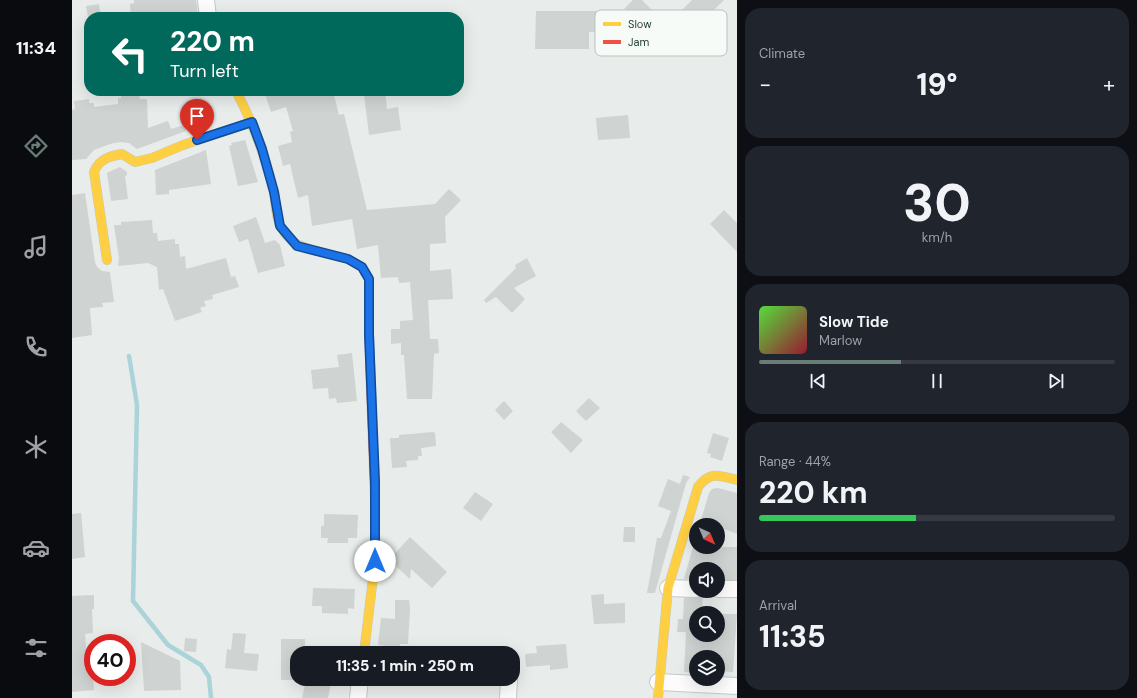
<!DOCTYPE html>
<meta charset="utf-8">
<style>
:root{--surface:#171b24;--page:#20242c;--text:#f1f3f6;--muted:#9ea1a6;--line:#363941;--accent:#697d76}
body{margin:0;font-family:"DM Sans",sans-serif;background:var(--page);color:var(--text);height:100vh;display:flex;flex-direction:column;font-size:15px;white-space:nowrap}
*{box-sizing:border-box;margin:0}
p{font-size:13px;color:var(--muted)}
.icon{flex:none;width:22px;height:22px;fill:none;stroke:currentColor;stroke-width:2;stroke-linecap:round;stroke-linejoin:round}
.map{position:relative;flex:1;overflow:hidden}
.sheet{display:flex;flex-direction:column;gap:8px;padding:8px;background:#0d0f14;width:400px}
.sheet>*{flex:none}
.top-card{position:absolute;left:12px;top:12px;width:380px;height:84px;border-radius:16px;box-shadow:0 4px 16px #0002;background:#00695c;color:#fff;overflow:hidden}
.needle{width:26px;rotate:136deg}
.fabs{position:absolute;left:617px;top:518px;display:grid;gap:8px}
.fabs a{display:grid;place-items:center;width:36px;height:36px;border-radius:50%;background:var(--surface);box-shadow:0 4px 16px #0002;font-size:20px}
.speed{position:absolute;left:12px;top:634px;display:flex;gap:8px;font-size:20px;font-weight:700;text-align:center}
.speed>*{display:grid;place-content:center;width:52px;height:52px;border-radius:50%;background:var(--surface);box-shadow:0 4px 16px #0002;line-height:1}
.speed .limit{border:6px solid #d22;background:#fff;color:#111}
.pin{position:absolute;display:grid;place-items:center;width:34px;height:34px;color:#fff;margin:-41px -17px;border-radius:50% 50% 50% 0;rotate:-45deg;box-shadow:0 0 4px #0007}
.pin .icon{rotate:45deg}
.me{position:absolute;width:44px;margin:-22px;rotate:0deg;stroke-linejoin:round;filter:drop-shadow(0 0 3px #0008)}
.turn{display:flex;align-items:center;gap:14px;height:84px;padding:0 20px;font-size:18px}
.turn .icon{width:52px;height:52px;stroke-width:2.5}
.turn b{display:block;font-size:28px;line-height:34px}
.big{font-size:30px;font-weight:800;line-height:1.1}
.sheet .tile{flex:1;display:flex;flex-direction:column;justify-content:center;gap:6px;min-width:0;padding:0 14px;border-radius:16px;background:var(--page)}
.sheet .dial{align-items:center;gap:0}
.dial b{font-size:52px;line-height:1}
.song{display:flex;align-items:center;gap:12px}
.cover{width:48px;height:48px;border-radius:6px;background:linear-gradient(135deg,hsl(110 70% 55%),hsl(350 70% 35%))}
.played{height:4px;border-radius:2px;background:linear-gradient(90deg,var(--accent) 40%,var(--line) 40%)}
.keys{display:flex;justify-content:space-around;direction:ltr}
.heat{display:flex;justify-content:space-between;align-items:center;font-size:22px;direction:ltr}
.charge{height:6px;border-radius:3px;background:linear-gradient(90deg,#34c759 44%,var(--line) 0)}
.trip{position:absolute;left:218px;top:646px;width:230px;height:40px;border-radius:16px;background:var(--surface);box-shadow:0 4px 16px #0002;font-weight:800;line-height:40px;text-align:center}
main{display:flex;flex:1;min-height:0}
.menu{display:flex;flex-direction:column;width:72px;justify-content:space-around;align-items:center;background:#090b0e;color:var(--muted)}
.menu .icon{width:28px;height:28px}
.menu .on{color:var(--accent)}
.menu b{font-size:18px;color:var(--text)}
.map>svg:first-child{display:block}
</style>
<main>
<nav class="menu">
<b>11:34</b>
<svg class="icon on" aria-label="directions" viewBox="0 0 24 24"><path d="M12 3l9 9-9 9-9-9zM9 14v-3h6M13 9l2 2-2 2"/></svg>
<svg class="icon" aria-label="music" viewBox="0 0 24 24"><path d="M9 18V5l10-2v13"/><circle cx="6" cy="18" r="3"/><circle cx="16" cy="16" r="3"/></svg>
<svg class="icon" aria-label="phone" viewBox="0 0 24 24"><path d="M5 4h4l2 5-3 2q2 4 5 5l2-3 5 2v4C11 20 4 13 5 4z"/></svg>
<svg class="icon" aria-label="climate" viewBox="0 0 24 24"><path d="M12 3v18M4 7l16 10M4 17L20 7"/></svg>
<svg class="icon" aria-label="car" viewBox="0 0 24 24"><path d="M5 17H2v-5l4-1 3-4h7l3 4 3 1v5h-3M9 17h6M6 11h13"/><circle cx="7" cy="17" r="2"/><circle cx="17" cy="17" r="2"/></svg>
<svg class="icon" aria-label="filters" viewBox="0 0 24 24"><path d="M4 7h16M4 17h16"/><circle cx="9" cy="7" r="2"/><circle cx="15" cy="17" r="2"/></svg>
</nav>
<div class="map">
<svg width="665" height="698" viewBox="0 0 665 698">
<rect width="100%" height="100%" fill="#e8ecea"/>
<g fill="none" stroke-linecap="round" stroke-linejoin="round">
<path stroke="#aad4d9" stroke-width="4.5" d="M57 356 65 405 61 601 96 645 129 665 137 677 139 698"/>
</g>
<path fill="#cfd3d1" d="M62 0H124L126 15 59 17 58 4 62 3Z
M561 0H570L595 25 620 0H652L597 55 552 9Z
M27 4 29 17H16L14 6Z
M464 11H525L524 32H517V49H463Z
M49 91H64L65 93H67L68 99H75L76 128 96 121 99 129 112 125 114 131 65 149 57 143 48 142 38 144 22 150 14 159 0 160V110L3 109 2 101 17 99V103H22V107L46 104V98H49Z
M192 91H261L267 115 272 114 295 210 363 204 377 189 389 200 373 217 374 243 358 244V271L379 269 381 299 356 300 358 339H366L367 353 362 354 360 399H335L332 355H329V343L319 344V329H328V321L341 320 338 282 327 283 326 277 309 278 306 245 285 249 280 219 240 226 236 195 226 198 218 164 211 166 206 146 220 142 218 132 221 131 214 107 199 112Z
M313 91 315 109 326 107 329 130 297 135 292 94Z
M556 115 558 138 526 140 524 118Z
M173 140 186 182 166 186 157 146 160 145 159 143Z
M134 150 139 184 97 190V194L84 195 83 170Z
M48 167 55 172V175L53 176 56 199 39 201 35 173Z
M13 193 23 262 25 267 30 271 38 272 42 302 30 303 31 307 18 308 20 335 0 338V195Z
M652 210 665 223V252L638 224Z
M184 217 193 243 203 240 208 245 213 266 186 273 176 239 167 242 161 226Z
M80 220 81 233H85L86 241 103 239V244H107L108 257 113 256 114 269 154 258 159 277 163 276 167 287 140 295 141 299 132 301 134 306 128 308 130 312 103 321 91 289 87 290 85 267 76 263 46 266 47 258 42 225H49V222Z
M455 258 464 276 442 288 453 299 440 313 424 297 414 303 412 300 444 268 443 265Z
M280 353 285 401 265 403 264 398 257 399 256 388 241 389 239 370 267 367 265 355Z
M517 398 528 408 514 421 504 411Z
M432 401 441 411 432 420 423 410Z
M489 422 511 440 499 453 479 432Z
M361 432 363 433 364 446 349 448 350 456H346V460L334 461 335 467 320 468 318 438H327V435Z
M641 433 657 438 650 461 638 457 639 454 635 453Z
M611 475 618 477 614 483 583 593H575L585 538H589L599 511 586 506 596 479 608 484Z
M646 488 665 493V534L629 520 637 493 640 489Z
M403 492 421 504 409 521 391 508Z
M9 513 13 557 0 559V514Z
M252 514 286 515 285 538H276V543H255L256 538H249V526H252Z
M552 527H563V542H551Z
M338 537 375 572 360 588 339 569 338 579 317 560Z
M621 547H665V580H646V569H624V579H612Z
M241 588 283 589 282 609 276 608V614L250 613V606H240Z
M532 594V604L553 603V623L522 624 519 595Z
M22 595V609H20L21 633 13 634 15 661 20 660 22 690 0 692V596Z
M631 595 630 610H636V613H624V635H646V614H665L661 672 646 671V657H624V673L612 672 614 632H605L606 619H611L612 598H624Z
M323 600H337L338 609 336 644H328L327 651H315V646L306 645 309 618 323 619Z
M161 633 174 634 172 653 187 654 185 671 153 668 155 649 159 650Z
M113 638 125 639 124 652 112 651Z
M209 639H233V653H225V680H209Z
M69 642 108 661 109 690 72 691Z
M494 644 496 668 478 670V665L454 667 453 654 465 653 464 646Z
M234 679H246L245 685 259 683 256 698H230Z"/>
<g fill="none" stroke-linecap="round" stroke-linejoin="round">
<defs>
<path id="street" d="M134 0 136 17
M596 588 624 589
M646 589H665
M586 682 665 686
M286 698 288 679
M436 698 437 679"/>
<path id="slow" d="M164 91C181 123 193 155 202 191 204 201 203 217 209 227 218 243 228 247 245 251
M35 260 22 172C27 159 38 156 50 154L63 162 80 158 111 145 180 122
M292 653 303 561V500
M586 698 596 588 626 487C638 471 647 475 665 480"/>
<path id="jam" d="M245 251 276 259 290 267 297 279V334L303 500"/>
</defs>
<use href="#street" stroke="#c5c9c7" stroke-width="18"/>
<use href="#slow" stroke="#c3cac7" stroke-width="10"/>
<use href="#jam" stroke="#c3cac7" stroke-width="10"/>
<use href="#street" stroke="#fcfcfc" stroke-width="16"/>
<use href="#slow" stroke="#ffcf43" stroke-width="9"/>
<use href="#jam" stroke="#f24e42" stroke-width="9"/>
</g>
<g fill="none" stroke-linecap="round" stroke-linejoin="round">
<defs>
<path id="route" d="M125 140 180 122 190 149 202 192 208 226 225 246 276 259 290 267 297 279V334L303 481V561"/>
</defs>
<use href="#route" stroke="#114b97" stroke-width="10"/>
<use href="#route" stroke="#1a73e8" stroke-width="7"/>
</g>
<rect x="523" y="10" width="132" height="46" rx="6" fill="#f6fbf8" stroke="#b7c3be" stroke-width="1"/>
<rect x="531" y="22" width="18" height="4" fill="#ffcf43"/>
<rect x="531" y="40" width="18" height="4" fill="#f24e42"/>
<g font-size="11" fill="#244138">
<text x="556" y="28">Slow</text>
<text x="556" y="46">Jam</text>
</g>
</svg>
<div class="fabs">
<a><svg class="needle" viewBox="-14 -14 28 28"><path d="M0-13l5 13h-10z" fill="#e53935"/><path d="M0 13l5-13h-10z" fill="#9ea1a6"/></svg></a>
<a><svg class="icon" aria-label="sound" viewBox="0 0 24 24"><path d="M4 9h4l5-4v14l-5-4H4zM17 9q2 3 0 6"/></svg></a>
<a><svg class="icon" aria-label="search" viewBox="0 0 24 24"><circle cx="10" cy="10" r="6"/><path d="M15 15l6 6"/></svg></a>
<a><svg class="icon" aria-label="layers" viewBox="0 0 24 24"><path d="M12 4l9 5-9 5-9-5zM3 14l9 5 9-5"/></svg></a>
</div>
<div class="speed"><div class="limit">40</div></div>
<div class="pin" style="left:125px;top:140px;background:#d93025"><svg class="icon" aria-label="arrive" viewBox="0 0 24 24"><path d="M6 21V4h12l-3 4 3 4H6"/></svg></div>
<svg class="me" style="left:303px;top:561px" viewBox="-20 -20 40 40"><circle r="19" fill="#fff"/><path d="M0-13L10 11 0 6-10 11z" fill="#1a73e8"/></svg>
<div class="trip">11:35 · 1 min · 250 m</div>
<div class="top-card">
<div class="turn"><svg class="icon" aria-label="left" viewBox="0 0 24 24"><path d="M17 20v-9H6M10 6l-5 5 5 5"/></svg><div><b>220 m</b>Turn left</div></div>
</div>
</div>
<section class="sheet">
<div class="tile"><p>Climate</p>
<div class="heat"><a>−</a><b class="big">19°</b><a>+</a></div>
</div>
<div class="tile dial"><b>30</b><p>km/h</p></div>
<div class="tile">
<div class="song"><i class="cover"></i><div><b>Slow Tide</b><p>Marlow</p></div></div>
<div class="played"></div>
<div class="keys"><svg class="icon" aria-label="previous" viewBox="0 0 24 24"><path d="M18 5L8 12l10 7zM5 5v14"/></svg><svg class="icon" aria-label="pause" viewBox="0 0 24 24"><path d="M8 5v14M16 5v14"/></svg><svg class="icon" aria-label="next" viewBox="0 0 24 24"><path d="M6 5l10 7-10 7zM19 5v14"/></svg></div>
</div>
<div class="tile"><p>Range · 44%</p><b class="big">220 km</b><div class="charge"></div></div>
<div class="tile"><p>Arrival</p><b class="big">11:35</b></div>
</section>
</main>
